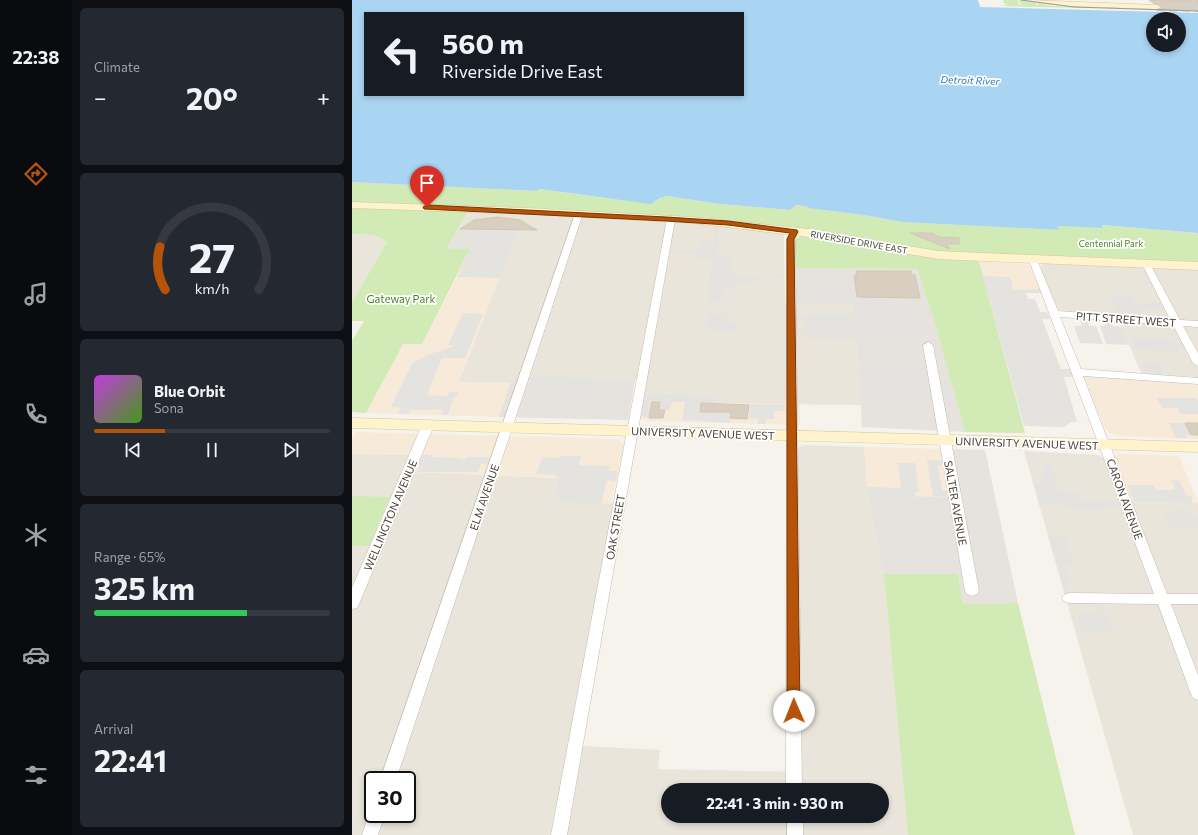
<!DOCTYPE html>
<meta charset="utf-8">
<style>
:root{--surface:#171b24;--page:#242831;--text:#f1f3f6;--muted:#9ea1a6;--line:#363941;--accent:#b45309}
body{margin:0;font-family:Commissioner,sans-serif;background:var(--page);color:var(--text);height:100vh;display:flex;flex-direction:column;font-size:15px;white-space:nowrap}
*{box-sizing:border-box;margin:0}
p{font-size:13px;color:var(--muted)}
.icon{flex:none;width:22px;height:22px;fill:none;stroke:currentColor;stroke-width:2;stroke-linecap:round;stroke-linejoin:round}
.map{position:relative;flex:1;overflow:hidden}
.side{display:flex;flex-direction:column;gap:8px;padding:8px;background:#0d0f14;width:280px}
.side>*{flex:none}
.guide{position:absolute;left:12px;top:12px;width:380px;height:84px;border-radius:0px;box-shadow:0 2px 6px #0003;background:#171b24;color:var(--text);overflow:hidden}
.fabs{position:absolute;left:794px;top:12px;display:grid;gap:8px}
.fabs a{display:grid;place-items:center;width:40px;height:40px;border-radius:50%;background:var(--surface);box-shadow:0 2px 6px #0003;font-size:20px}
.speed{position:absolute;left:12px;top:771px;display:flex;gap:8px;font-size:20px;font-weight:700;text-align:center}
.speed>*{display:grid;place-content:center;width:52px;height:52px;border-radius:50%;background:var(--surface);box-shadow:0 2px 6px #0003;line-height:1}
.speed .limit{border:2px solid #111;border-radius:6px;background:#fff;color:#111}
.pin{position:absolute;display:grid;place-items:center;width:34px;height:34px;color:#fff;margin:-41px -17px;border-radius:50% 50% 50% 0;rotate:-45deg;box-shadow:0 0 4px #0007}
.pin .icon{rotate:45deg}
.me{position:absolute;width:44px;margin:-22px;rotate:359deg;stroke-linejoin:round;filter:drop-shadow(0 0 3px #0008)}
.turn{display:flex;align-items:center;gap:14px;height:84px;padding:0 12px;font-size:18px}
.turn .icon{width:52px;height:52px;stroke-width:2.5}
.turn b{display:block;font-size:28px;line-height:34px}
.big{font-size:30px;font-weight:700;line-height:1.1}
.side .card{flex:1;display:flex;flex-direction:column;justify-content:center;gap:6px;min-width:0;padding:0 14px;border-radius:6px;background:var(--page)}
.side .dial{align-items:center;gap:0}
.dial svg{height:104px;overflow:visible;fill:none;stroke:var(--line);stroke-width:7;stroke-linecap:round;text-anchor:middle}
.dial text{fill:var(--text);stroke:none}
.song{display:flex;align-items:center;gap:12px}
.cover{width:48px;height:48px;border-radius:6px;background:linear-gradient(135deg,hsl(290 70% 55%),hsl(100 70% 35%))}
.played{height:4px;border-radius:2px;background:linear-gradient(90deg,var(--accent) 30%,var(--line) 30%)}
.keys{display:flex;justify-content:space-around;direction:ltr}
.heat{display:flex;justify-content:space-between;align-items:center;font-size:22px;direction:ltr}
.charge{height:6px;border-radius:3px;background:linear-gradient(90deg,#34c759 65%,var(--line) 0)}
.trip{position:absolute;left:309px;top:783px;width:228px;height:40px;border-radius:20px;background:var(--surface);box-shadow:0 2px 6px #0003;font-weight:700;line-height:40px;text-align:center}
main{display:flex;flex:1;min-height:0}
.menu{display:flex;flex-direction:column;width:72px;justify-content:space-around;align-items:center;background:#090b0e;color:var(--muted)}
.menu .icon{width:28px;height:28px}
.menu .selected{color:var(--accent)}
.menu b{font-size:18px;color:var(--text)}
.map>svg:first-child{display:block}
</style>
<main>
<nav class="menu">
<b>22:38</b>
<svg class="icon selected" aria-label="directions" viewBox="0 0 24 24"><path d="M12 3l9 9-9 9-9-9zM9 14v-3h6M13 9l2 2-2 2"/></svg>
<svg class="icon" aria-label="music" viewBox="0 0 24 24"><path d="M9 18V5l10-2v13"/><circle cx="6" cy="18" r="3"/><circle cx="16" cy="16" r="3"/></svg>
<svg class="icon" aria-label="phone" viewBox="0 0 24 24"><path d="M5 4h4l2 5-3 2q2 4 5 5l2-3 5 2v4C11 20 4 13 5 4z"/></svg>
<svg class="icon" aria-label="climate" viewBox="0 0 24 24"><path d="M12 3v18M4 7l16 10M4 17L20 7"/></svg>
<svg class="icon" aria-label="car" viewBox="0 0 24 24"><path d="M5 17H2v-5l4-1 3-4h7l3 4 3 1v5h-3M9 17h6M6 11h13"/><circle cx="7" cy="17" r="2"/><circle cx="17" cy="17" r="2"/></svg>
<svg class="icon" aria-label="filters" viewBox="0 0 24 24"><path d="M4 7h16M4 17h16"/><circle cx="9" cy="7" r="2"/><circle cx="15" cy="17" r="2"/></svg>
</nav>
<section class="side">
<div class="card"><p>Climate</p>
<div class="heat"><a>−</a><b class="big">20°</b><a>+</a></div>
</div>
<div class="card dial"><svg viewBox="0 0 100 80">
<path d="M14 69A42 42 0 1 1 86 69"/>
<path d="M14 69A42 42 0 0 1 10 36" stroke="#b45309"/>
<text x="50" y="56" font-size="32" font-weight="700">27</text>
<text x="50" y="72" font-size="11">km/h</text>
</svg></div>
<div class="card">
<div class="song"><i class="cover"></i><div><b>Blue Orbit</b><p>Sona</p></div></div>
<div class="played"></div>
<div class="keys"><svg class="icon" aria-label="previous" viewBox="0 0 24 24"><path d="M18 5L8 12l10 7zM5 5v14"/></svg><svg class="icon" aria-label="pause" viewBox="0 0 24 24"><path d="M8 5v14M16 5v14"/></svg><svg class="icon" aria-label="next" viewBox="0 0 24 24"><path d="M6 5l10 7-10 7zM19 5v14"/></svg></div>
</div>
<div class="card"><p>Range · 65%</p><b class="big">325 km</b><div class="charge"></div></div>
<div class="card"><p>Arrival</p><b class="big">22:41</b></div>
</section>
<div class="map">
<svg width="846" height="835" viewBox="0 0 846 835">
<rect width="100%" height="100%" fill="#f6f3ec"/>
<path fill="#eae5da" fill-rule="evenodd" d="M116 211 363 224 430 233 432 235 433 303H500L505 339 509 405 364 403V395L291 393 293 380 163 376 158 383 107 382 147 278 105 277 118 249H95Z
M0 234 23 235 35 242 0 302Z
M697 263 846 270V377L789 373 765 316 706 310 688 268 690 264Z
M455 445 512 447 516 496 532 574 556 835H0V454L69 455 63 472 206 478 200 502 271 503 230 746 308 750 306 769 450 772 445 451 448 446ZM21 780H55V814H21ZM316 790H530V816H316Z
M672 451 747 455 752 459 768 502 846 503V835H781Z"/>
<path fill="#f7ead8" d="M627 261 675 264 678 266 689 293 635 291Z
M105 277 147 278 107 382 158 383 147 417 14 413 51 344H70Z
M731 375 846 383V439L766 436 758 433 753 429Z
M291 393 365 395 364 403 448 404V425L293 421 286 416Z
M3 432 266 439 272 444 259 504 200 502 206 478 62 472 69 455 0 454V441Z
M512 447 591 449 599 498 516 496Z
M769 454 827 456 846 503 780 502 761 457 764 455Z"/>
<path fill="#e6e2dd" d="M443 268 565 269 583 324 613 432 510 427 505 339 500 303H444Z
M163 376 283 380 276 420 147 417 158 383Z
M591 449 633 450 666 603 611 604 606 574H532L516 496 598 497Z"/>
<path fill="#d2eab5" d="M651 0H666L667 5H669L667 0 684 3V5H686L685 3 701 6 728 7 729 8 648 6 655 5 652 3Z
M0 182 184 191 187 189 252 198 303 202 308 198 315 196 368 204 438 210 444 205 457 207V208L512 215 551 222 706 230 705 226 750 227 749 225 846 233V262L583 252 426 226 347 218 161 207 0 203Z
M8 208 116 211 95 248 118 249 70 344H51L14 413 0 412V341L12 321H0V302L35 242 23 235 0 234V209Z
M449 236 552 254 627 261 673 433 613 432 583 324 565 269 443 268V239Z
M0 496 38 497 17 546H0Z
M532 574H606L611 604 666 603 723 835H556Z"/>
<path fill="#e5e3e0" d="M123 211 130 212 128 217 140 229 167 230 147 278 105 277 118 249H95L106 229H133L122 217Z
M363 224 368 225 365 256 378 257V255L381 254 380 276 432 275V278L408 279 388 284 379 289H371L370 300 355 303 360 258H342L341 254H316L317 251H344L347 250 349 241 362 242Z
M444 274 489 275 497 277 503 280 505 297 520 298 521 304 568 306 573 330 581 340H508L503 304 444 303V296H469L468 281 483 280 486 284H489L495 282 494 278 444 277Z
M631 276 658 277 661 284 659 285 662 290 688 289 689 293H674L676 299H683L688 312H695L698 319H690L709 369H719L722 377H712L725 422H719L712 427 672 426Z
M756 294 779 295 784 303H810L814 310 786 309 788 315H783V317L765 314Z
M111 313 131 314 113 358H90L75 395 95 396 97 392H106L104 397 101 399 96 415H90L92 410H58L56 414H46L49 408 39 407 61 362 81 353 98 348 103 345H96Z
M356 314H375L374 323H385V330H354Z
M454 314H501L505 339 454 338V334H445V329H454L453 322H444V318H454Z
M728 321H736L737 326H744L751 344 728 343 722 326H730Z
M752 322 760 323 761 326 770 327 777 345 754 344 748 326H753Z
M778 339H821L824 342 830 343 833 348 825 347 827 351 783 350Z
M789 363H809L812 368H810L811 375 793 373Z
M512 369H567L568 374H576L577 378H569L570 383H578L579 390 570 388 571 394H580L581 400H538V402H508V393H515Z
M181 376 283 380 274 411 269 410 273 390H243L240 400 210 399 213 389H183V386L172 388 174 383H179Z
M291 393 365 395 364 403H349L348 411 379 412 378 423 330 420 333 402H320L318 410H307L308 403 300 402 297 418 289 416 292 400 289 399Z
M805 398H844L846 401V414H829L826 408H810Z
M398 404 433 405V411H422V419H414V424H406V419L397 418Z
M817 423H833L839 435H834L836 438H824Z
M69 455H81L80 457 108 458V459H113L114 457H138L135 464H129L126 472H66L68 465H66Z
M209 456H229L227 465 258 466 257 471H266L264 481 255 480 249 504 200 502 206 478 203 475 184 474 190 457 208 458Z
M575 460 593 461 594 466H586L590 490 597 491 598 495 595 497 581 496Z
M546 463H563L567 492H563V497L516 496 515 487 549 488Z
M603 465 617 466 622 489H607Z
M691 465H700L707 492H726L729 501 768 502 770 507 751 506 752 510H720L712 505H687L682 484H693L690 472H693Z
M819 480 828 481 834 495 839 496 841 503 782 502 776 485H802L804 490H823Z
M820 509H829L830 512H839L841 517H846V530L844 527H839L840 529H819L812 512H820Z
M696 536H714L718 551 706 552 719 553 723 565H713L719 584 715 585 716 592 722 595 713 594Z
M743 603H753L751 609 754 616H757L762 631H730L725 614H745Z"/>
<path fill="#a9d4f2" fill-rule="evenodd" d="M0 0H626L628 7 846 13V233L750 225 751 228 705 226 707 230 551 222 512 215 456 208 457 207 444 205 438 210 368 204 315 196 308 198 299 204 187 189 185 191 0 182ZM13 13H391V95H13ZM801 19H827V45H801Z"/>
<path fill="#d8cfc1" stroke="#d3c7b4" d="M797 0H846V10L809 9 810 6 801 3Z
M146 217 168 220 185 230 108 229 122 220Z
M558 233H581L586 237 607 238V244H594L598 249Z
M504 271H559L560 275H563L568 298 505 297 502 275H505Z
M300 402H308L307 410H313L311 418H297Z
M349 403 397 405 395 419 378 418 379 412H348Z
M833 423H846V435H839Z"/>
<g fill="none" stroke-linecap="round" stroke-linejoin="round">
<path stroke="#d4d0c8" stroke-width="8" stroke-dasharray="8 4.5" stroke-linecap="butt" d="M805 7 846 8"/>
<defs>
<path id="street" d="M224 211H227L231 213 44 780H28Z
M319 216 323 219 215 835H199L315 219Z
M443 229 447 232 443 239 450 790H434L435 239 440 230Z
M681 257 685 260 706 311 818 319 790 264 794 261 798 264 828 320 846 321V327L831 326 846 353V366L841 363 821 325 708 317 729 369 846 378V384L731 376 815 594H846V604H819L846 675V700L841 698 839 694 806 604 717 603 712 601 710 598 712 595 717 593 802 594 747 445 677 260Z
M576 342 581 345 627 591 625 594 620 596 615 594 613 591 571 345Z
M76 422 82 425 7 604 5 608 0 609V588L70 425Z
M21 808V814H33L26 835H10L17 814Z
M435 816H451V835H435Z"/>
<path id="secondary" d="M677 0 805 5 809 7 805 9 717 6 681 2Z
M0 202 174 208 340 217 457 229 586 251 846 262V270L586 259 457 237 340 223 174 214 0 208Z
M0 418 846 442V452L0 428Z"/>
</defs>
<use href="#street" stroke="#c2bbae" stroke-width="1"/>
<use href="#secondary" stroke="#d6c79b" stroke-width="1"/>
<use href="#street" fill="#fff" fill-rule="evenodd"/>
<use href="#secondary" fill="#fff3cd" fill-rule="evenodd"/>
<path stroke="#9a9a9a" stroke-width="1" d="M669 0 722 7 846 11"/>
</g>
<path fill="#b45309" stroke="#753606" d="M75 205 314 217 376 221 445 230 446 232 442 239 448 711 446 714 442 716 437 714 435 711V239L438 233 376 225 314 221 72 209 71 207Z"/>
<g text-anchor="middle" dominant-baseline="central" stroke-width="3.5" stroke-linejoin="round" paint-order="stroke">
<g font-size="9" fill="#4b4439" stroke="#fff">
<text transform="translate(507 242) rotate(10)">RIVERSIDE DRIVE EAST</text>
</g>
<g font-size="9" fill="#4a7f2a" stroke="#fff">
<text x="759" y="243">Centennial Park</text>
</g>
<g font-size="10" font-style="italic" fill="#2e7ab2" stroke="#fff">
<text transform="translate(618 80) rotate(2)">Detroit River</text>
</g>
<g font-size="11" fill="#4a7f2a" stroke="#fff">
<text x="49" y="298">Gateway Park</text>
</g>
<g font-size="11" fill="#4b4439" stroke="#fff">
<text transform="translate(774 319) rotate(4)">PITT STREET WEST</text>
<text transform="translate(351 433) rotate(2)">UNIVERSITY AVENUE WEST</text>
<text transform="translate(675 443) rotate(2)">UNIVERSITY AVENUE WEST</text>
<text transform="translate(132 497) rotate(-71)">ELM AVENUE</text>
<text transform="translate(773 499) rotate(70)">CARON AVENUE</text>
<text transform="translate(604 503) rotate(80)">SALTER AVENUE</text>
<text transform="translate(38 515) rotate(-67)">WELLINGTON AVENUE</text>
<text transform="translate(263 527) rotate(-80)">OAK STREET</text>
</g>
</g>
</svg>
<div class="fabs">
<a><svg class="icon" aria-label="sound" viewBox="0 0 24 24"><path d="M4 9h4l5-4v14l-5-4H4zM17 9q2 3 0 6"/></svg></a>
</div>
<div class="speed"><div class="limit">30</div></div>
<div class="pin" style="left:75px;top:207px;background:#d93025"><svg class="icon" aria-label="arrive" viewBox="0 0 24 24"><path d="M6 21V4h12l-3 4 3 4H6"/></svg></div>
<svg class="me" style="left:442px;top:711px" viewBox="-20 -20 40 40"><circle r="19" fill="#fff"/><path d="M0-13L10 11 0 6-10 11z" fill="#b45309"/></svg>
<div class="trip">22:41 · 3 min · 930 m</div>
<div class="guide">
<div class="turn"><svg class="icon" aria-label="left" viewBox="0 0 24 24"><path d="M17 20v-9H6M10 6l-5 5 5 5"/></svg><div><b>560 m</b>Riverside Drive East</div></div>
</div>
</div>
</main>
